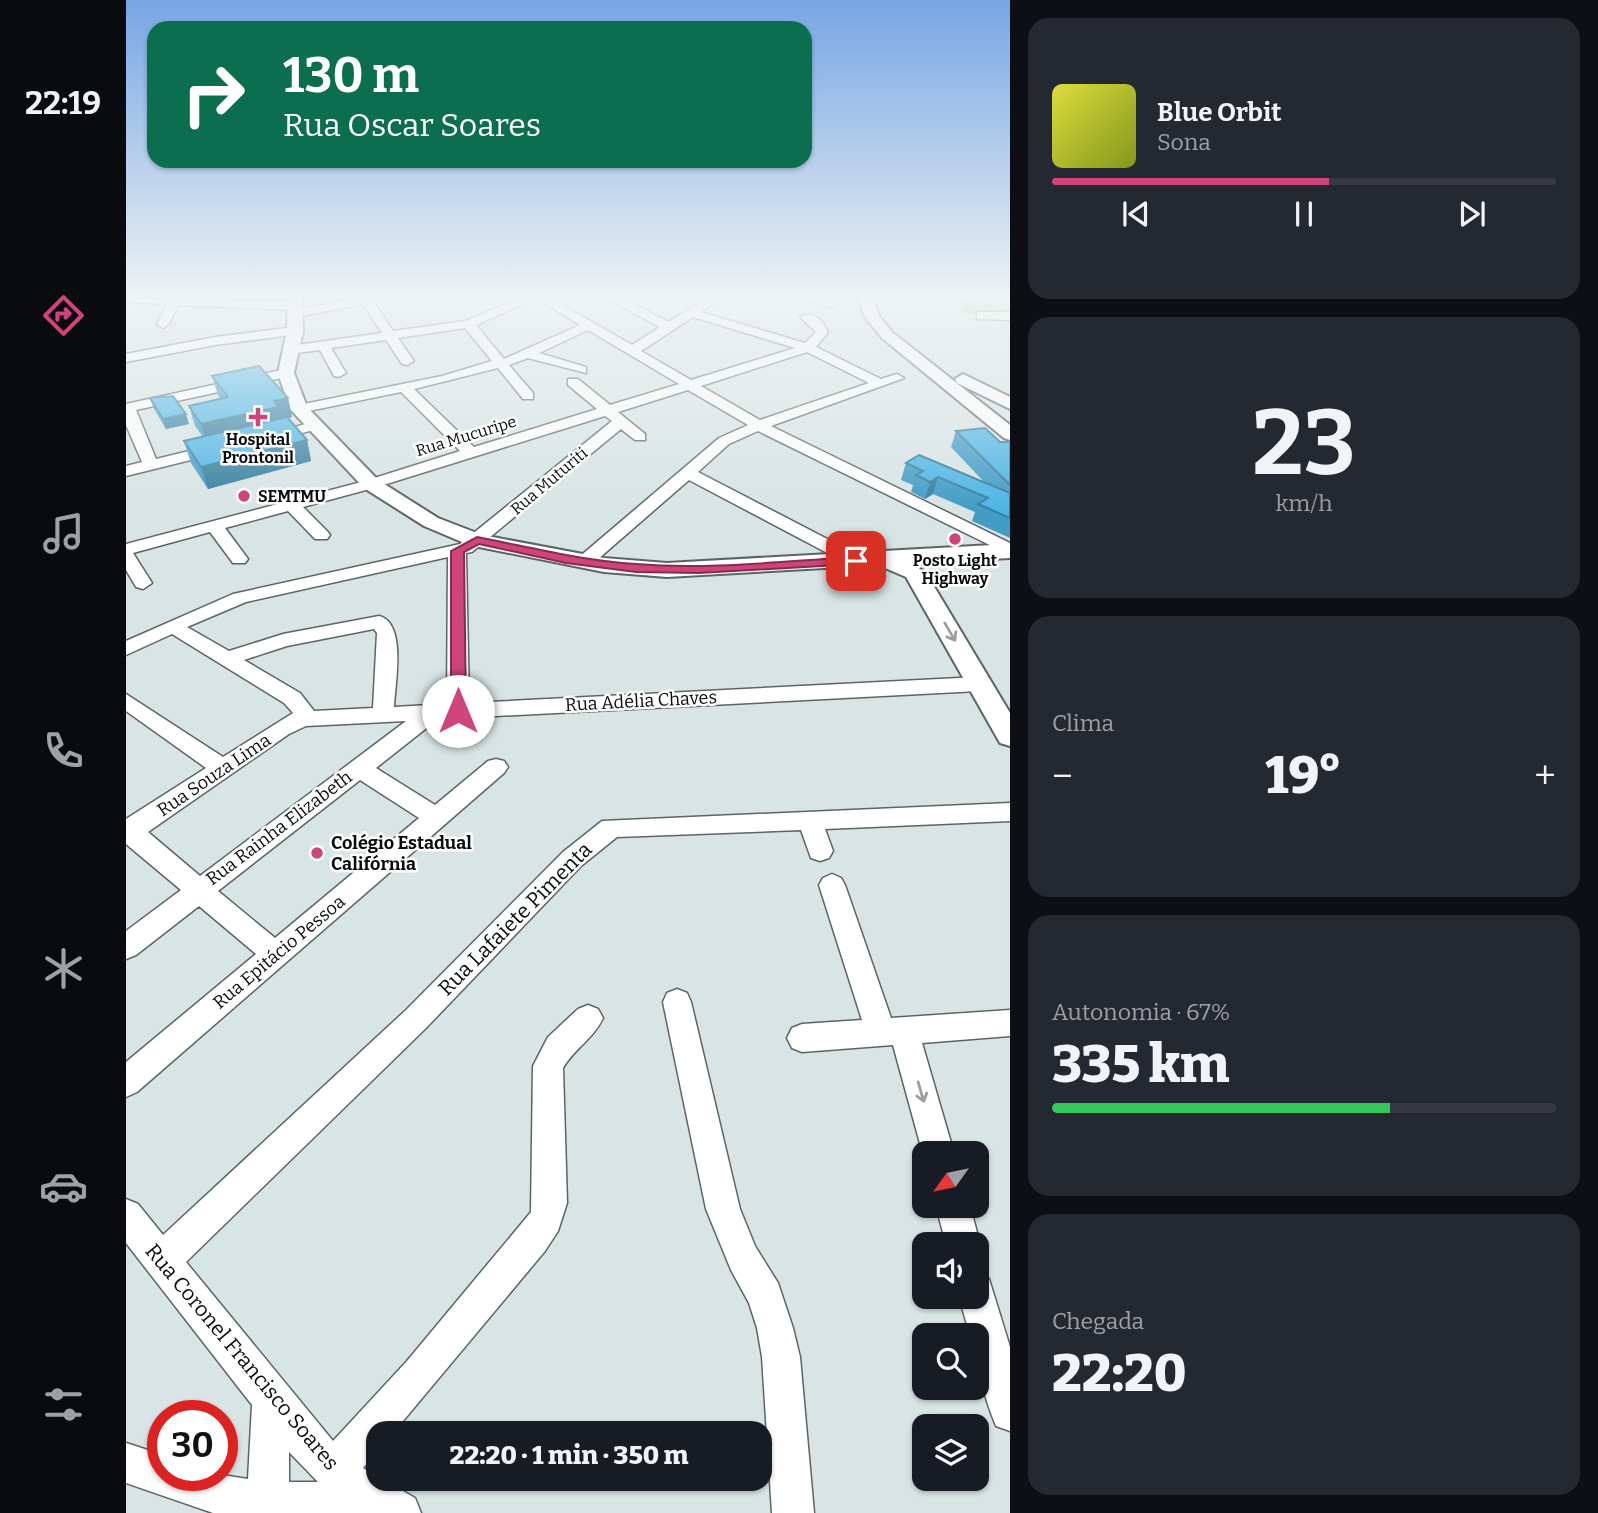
<!DOCTYPE html>
<html lang="pt">
<meta charset="utf-8">
<style>
:root{--surface:#171b24;--page:#242831;--text:#f1f3f6;--muted:#9ea1a6;--line:#363941;--accent:#ce447b}
body{margin:0;font-family:Bitter,serif;background:var(--page);color:var(--text);height:100vh;display:flex;flex-direction:column;font-size:26px;white-space:nowrap}
*{box-sizing:border-box;margin:0}
p{font-size:23px;color:var(--muted)}
.icon{flex:none;width:38px;height:38px;fill:none;stroke:currentColor;stroke-width:2;stroke-linecap:round;stroke-linejoin:round}
.map{position:relative;flex:1;overflow:hidden}
.details{display:flex;flex-direction:column;gap:18px;padding:18px;background:#0d0f14;width:588px}
.details>*{flex:none}
.guide{position:absolute;left:21px;top:21px;width:665px;height:147px;border-radius:21px;box-shadow:0 2px 5px #0004;background:#0b6e4f;color:#fff;overflow:hidden}
.needle{width:46px;rotate:237deg}
.fabs{position:absolute;left:786px;top:1141px;display:grid;gap:14px}
.fabs a{display:grid;place-items:center;width:77px;height:77px;border-radius:14px;background:var(--surface);box-shadow:0 2px 5px #0004;font-size:35px}
.speed{position:absolute;left:21px;top:1400px;display:flex;gap:14px;font-size:35px;font-weight:700;text-align:center}
.speed>*{display:grid;place-content:center;width:91px;height:91px;border-radius:50%;background:var(--surface);box-shadow:0 2px 5px #0004;line-height:1}
.speed .limit{border:10px solid #d22;background:#fff;color:#111}
.pin{position:absolute;display:grid;place-items:center;width:60px;height:60px;color:#fff;margin:-30px;border-radius:14px;box-shadow:0 4px 10px #0006}
.me{position:absolute;width:77px;margin:-38px;rotate:0deg;stroke-linejoin:round;filter:drop-shadow(0 0 5px #0008)}
.turn{display:flex;align-items:center;gap:24px;height:147px;padding:0 21px;font-size:32px}
.turn .icon{width:91px;height:91px;stroke-width:2.5}
.turn b{display:block;font-size:49px;line-height:60px}
.big{font-size:52px;font-weight:800;line-height:1.1}
.details .tile{flex:1;display:flex;flex-direction:column;justify-content:center;gap:10px;min-width:0;padding:0 24px;border-radius:21px;background:var(--page)}
.details .dial{align-items:center;gap:0}
.dial b{font-size:91px;line-height:1}
.song{display:flex;align-items:center;gap:21px}
.cover{width:84px;height:84px;border-radius:10px;background:linear-gradient(135deg,hsl(60 70% 55%),hsl(70 70% 35%))}
.played{height:7px;border-radius:4px;background:linear-gradient(90deg,var(--accent) 55%,var(--line) 55%)}
.keys{display:flex;justify-content:space-around;direction:ltr}
.heat{display:flex;justify-content:space-between;align-items:center;font-size:38px;direction:ltr}
.charge{height:10px;border-radius:5px;background:linear-gradient(90deg,#34c759 67%,var(--line) 0)}
.trip{position:absolute;left:240px;top:1421px;width:406px;height:70px;border-radius:21px;background:var(--surface);box-shadow:0 2px 5px #0004;font-weight:800;line-height:70px;text-align:center}
main{display:flex;flex:1;min-height:0}
.tab-bar{display:flex;flex-direction:column;width:126px;justify-content:space-around;align-items:center;background:#090b0e;color:var(--muted)}
.tab-bar .icon{width:49px;height:49px}
.tab-bar .current{color:var(--accent)}
.tab-bar b{font-size:32px;color:var(--text)}
.map>svg:first-child{display:block}
</style>
<main>
<nav class="tab-bar">
<b>22:19</b>
<svg class="icon current" aria-label="directions" viewBox="0 0 24 24"><path d="M12 3l9 9-9 9-9-9zM9 14v-3h6M13 9l2 2-2 2"/></svg>
<svg class="icon" aria-label="music" viewBox="0 0 24 24"><path d="M9 18V5l10-2v13"/><circle cx="6" cy="18" r="3"/><circle cx="16" cy="16" r="3"/></svg>
<svg class="icon" aria-label="phone" viewBox="0 0 24 24"><path d="M5 4h4l2 5-3 2q2 4 5 5l2-3 5 2v4C11 20 4 13 5 4z"/></svg>
<svg class="icon" aria-label="climate" viewBox="0 0 24 24"><path d="M12 3v18M4 7l16 10M4 17L20 7"/></svg>
<svg class="icon" aria-label="car" viewBox="0 0 24 24"><path d="M5 17H2v-5l4-1 3-4h7l3 4 3 1v5h-3M9 17h6M6 11h13"/><circle cx="7" cy="17" r="2"/><circle cx="17" cy="17" r="2"/></svg>
<svg class="icon" aria-label="filters" viewBox="0 0 24 24"><path d="M4 7h16M4 17h16"/><circle cx="9" cy="7" r="2"/><circle cx="15" cy="17" r="2"/></svg>
</nav>
<div class="map">
<svg width="884" height="1513" viewBox="0 0 884 1513">
<rect width="100%" height="100%" fill="#d9e4e4"/>
<path fill="#a0c88e" d="M834 298 884 309V314H836Z"/>
<g fill="none" stroke-linecap="round" stroke-linejoin="round">
<defs>
<path id="minor" d="M0 298 170 302 176 306 172 309 233 298H259L248 302 267 331 339 321 394 298H410L350 325 378 359 454 325 410 298H424L506 345 534 327 480 298H495L543 322 581 298H595L575 312 679 343 690 332 674 317 684 314 695 320 702 332 690 347 755 379 771 374 778 378 645 426 884 543V555L632 431 603 444 572 472 736 557 739 561 736 565H724L563 480 464 566H452L449 562 452 558 593 438 622 425 562 390 492 412 519 434V440H509L495 429 346 552 340 553 343 703 853 677 863 684 853 691 312 719 250 768 309 805 362 761 370 759 378 761 382 767 378 773 11 1092 0 1097V1062L130 954 73 906 10 955 0 959V931L55 890 0 844V819L80 768 0 711V694L97 757 167 713 158 703 46 634 0 655V641L107 594 334 544 486 421 479 416 251 487 177 507 201 531 204 535 201 539H189L162 511 99 528 122 559 119 563H107L84 532 7 553 26 583 17 589 10 587 0 570V544L239 481 334 451 275 392 173 413 166 409 168 406 316 376 366 361 339 328 272 338 288 361 281 365 276 364 260 340 205 348 220 373 213 377 208 376 194 350 164 354 158 350 164 346 256 333 237 304 170 317 164 313 169 310 52 305 43 324 37 328 31 324 41 304 0 302ZM567 317 669 348 565 380 515 351ZM462 330 553 384 484 405 452 379H442V385L471 409 348 447 288 389 372 368 397 399H407V393L383 365 402 358 460 373V367L413 353ZM681 352 743 383 634 420 575 386ZM322 557 321 704 268 707C269 683 281 623 253 616L157 634 103 651 61 627 120 602ZM248 629 251 633 247 708 188 711 174 693 118 660 161 646ZM280 721 74 876 22 832 163 734 180 726ZM234 780 293 818 149 938 92 891Z
M675 298H700L713 303 707 307Z
M855 312H884V320L851 319V313Z
M169 327 173 328V334L89 345 0 362V354L89 337Z
M160 369 167 373 165 376 10 410 30 459 92 444 100 449 97 452 0 476V466L16 462 0 425V404Z
M186 422 191 423V429L143 442 135 437Z
M884 803V821L699 829 707 851 703 858 694 861 685 858 675 830 491 837 455 866 300 1028 60 1262 207 1441 281 1361 405 1212 407 1066 422 1037 452 1009 462 1005 472 1009 477 1018C468 1038 448 1049 437 1068L441 1203 432 1231 419 1251 267 1433H252V1450L237 1468 289 1498 295 1513H87L0 1483V1443L37 1455V1475H96L122 1479 126 1405 0 1243V1199L12 1204 37 1235 280 1010 437 852 476 821ZM163 1452 188 1478 192 1482H163Z
M706 874 715 878 719 885 765 1018 884 1010V1036L796 1043 828 1153H798V1158L767 1045 676 1052 666 1048 661 1038 666 1028 676 1024 736 1020 693 885 697 878Z
M551 989 561 993 565 1002 614 1209 629 1246 652 1283 667 1328 674 1357 688 1513H646L636 1357 631 1328 623 1303 605 1270 580 1209 537 1002 541 993Z
M810 1206H844L854 1244 850 1253V1244H820Z
M850 1274 863 1279 884 1347V1431L870 1426C858 1397 850 1366 850 1335H844L833 1297H850Z"/>
<path id="major" d="M162 298H176L177 331 168 373 181 407 252 480 312 518 356 535 478 558 541 563 884 544V558L785 563 800 573 884 713V746L874 743 780 577 752 565 541 577 478 572 343 545 298 526 238 488 164 409 152 373 161 331Z
M732 298H746L753 316 766 332 884 425V440L878 438 756 338 739 317Z
M837 374 884 397V409L831 383 829 379Z"/>
</defs>
<use href="#minor" stroke="#5c6566" stroke-width="3"/>
<use href="#major" stroke="#5c6566" stroke-width="4"/>
<use href="#minor" fill="#fff" fill-rule="evenodd"/>
<use href="#major" fill="#fff" fill-rule="evenodd"/>
</g>
<path fill="#429cc5" d="M86 376 162 398 166 417 162 418 181 440 185 461 82 489 65 463 58 441 77 437 69 426 63 406 95 399 92 395Z
M24 398 63 424 40 429 28 409Z
M830 431 874 442H884V538L846 521 849 512 807 494 799 499 785 492 787 485 775 480 780 463 859 483 825 447Z"/>
<path fill="#367fa0" d="M162 398 166 417 81 444 75 424 148 401Z
M60 414 63 424 40 429 37 419Z
M181 440 185 461 82 489 75 467Z
M812 477 807 494 799 499 804 482Z"/>
<path fill="#4db5e5" stroke="#367fa0" stroke-width="2" d="M133 366 162 398 148 401 152 407 75 424 63 406 102 397 86 376Z
M47 396 60 414 37 419 24 398Z
M161 417 181 440 75 467 58 441Z
M859 428 874 442H884V485L830 431Z
M793 455 884 493V518L852 504 862 498 812 477 804 482 790 475 797 471 780 463Z"/>
<defs><path id="oneway-shaft" d="M-6 0H5M1.5-3L5.5 0L1.5 3" fill="none" stroke-width="1.6" stroke-linecap="round" stroke-linejoin="round" transform="scale(1.75)"/></defs>
<g stroke="#9c9e9e">
<use href="#oneway-shaft" transform="translate(824 632) rotate(60)"/>
<use href="#oneway-shaft" transform="translate(795 1092) rotate(74)"/>
</g>
<linearGradient id="sky" x2="0" y2="1"><stop stop-color="#77a6e3"/><stop offset="0.58" stop-color="#eef3f3"/><stop offset="1" stop-color="#eef3f3" stop-opacity="0"/></linearGradient>
<rect width="884" height="510" fill="url(#sky)"/>
<path fill="#ce447b" stroke="#862c50" stroke-width="2" d="M351 537C403 547 456 561 510 564 583 570 657 561 730 557L736 561 730 564 573 573 510 572 440 563 353 544 338 552 340 711 332 716 325 711V551Z"/>
<g fill="#ce447b" stroke="#fff" stroke-width="2.5">
<path d="M128.5 406.5h7v7h7v7h-7v7h-7v-7h-7v-7h7z"/>
<circle cx="118" cy="496" r="7"/>
<circle cx="829" cy="539" r="7"/>
<circle cx="191" cy="853" r="7"/>
</g>
<g text-anchor="middle" dominant-baseline="central" stroke-width="5" stroke-linejoin="round" paint-order="stroke">
<g font-size="16" fill="#080c0c" stroke="#fff">
<text transform="translate(340 436) rotate(-17)">Rua Mucuripe</text>
<text transform="translate(423 481) rotate(-40)">Rua Muturiti</text>
</g>
<g font-size="16" font-weight="bold" fill="#080c0c" stroke="#fff">
<text x="132" y="439">Hospital<tspan x="132" dy="18">Prontonil</tspan></text>
<text x="132" y="496" text-anchor="start">SEMTMU</text>
<text x="829" y="560">Posto Light<tspan x="829" dy="18">Highway</tspan></text>
</g>
<g font-size="18" fill="#080c0c" stroke="#fff">
<text transform="translate(515 701) rotate(-3)">Rua Adélia Chaves</text>
<text transform="translate(88 775) rotate(-34)">Rua Souza Lima</text>
<text transform="translate(153 828) rotate(-37)">Rua Rainha Elizabeth</text>
<text transform="translate(153 952) rotate(-40)">Rua Epitácio Pessoa</text>
</g>
<g font-size="18" font-weight="bold" fill="#080c0c" stroke="#fff" text-anchor="start">
<text x="205" y="843">Colégio Estadual<tspan x="205" dy="21">Califórnia</tspan></text>
</g>
<g font-size="21" fill="#080c0c" stroke="#fff">
<text transform="translate(389 919) rotate(-45)">Rua Lafaiete Pimenta</text>
<text transform="translate(116 1357) rotate(50)">Rua Coronel Francisco Soares</text>
</g>
</g>
</svg>
<div class="fabs">
<a><svg class="needle" viewBox="-14 -14 28 28"><path d="M0-13l5 13h-10z" fill="#e53935"/><path d="M0 13l5-13h-10z" fill="#9ea1a6"/></svg></a>
<a><svg class="icon" aria-label="sound" viewBox="0 0 24 24"><path d="M4 9h4l5-4v14l-5-4H4zM17 9q2 3 0 6"/></svg></a>
<a><svg class="icon" aria-label="search" viewBox="0 0 24 24"><circle cx="10" cy="10" r="6"/><path d="M15 15l6 6"/></svg></a>
<a><svg class="icon" aria-label="layers" viewBox="0 0 24 24"><path d="M12 4l9 5-9 5-9-5zM3 14l9 5 9-5"/></svg></a>
</div>
<div class="speed"><div class="limit">30</div></div>
<div class="pin" style="left:730px;top:561px;background:#d93025"><svg class="icon" aria-label="arrive" viewBox="0 0 24 24"><path d="M6 21V4h12l-3 4 3 4H6"/></svg></div>
<svg class="me" style="left:332px;top:711px" viewBox="-20 -20 40 40"><circle r="19" fill="#fff"/><path d="M0-13L10 11 0 6-10 11z" fill="#ce447b"/></svg>
<div class="trip">22:20 · 1 min · 350 m</div>
<div class="guide">
<div class="turn"><svg class="icon" aria-label="right" viewBox="0 0 24 24"><path d="M7 20v-9h11M14 6l5 5-5 5"/></svg><div><b>130 m</b>Rua Oscar Soares</div></div>
</div>
</div>
<section class="details">
<div class="tile">
<div class="song"><i class="cover"></i><div><b>Blue Orbit</b><p>Sona</p></div></div>
<div class="played"></div>
<div class="keys"><svg class="icon" aria-label="previous" viewBox="0 0 24 24"><path d="M18 5L8 12l10 7zM5 5v14"/></svg><svg class="icon" aria-label="pause" viewBox="0 0 24 24"><path d="M8 5v14M16 5v14"/></svg><svg class="icon" aria-label="next" viewBox="0 0 24 24"><path d="M6 5l10 7-10 7zM19 5v14"/></svg></div>
</div>
<div class="tile dial"><b>23</b><p>km/h</p></div>
<div class="tile"><p>Clima</p>
<div class="heat"><a>−</a><b class="big">19°</b><a>+</a></div>
</div>
<div class="tile"><p>Autonomia · 67%</p><b class="big">335 km</b><div class="charge"></div></div>
<div class="tile"><p>Chegada</p><b class="big">22:20</b></div>
</section>
</main>
